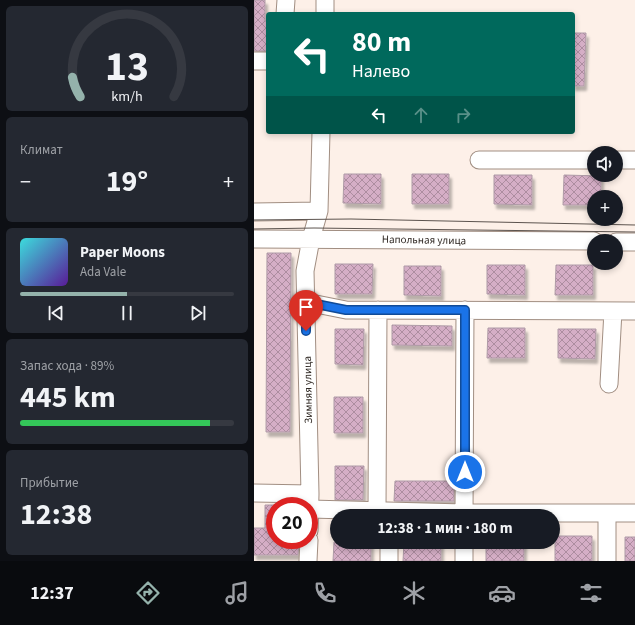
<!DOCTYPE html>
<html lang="ru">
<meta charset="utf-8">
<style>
:root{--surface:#171b24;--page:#242831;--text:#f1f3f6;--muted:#9ea1a6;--line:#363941;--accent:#94b2ab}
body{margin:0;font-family:"Source Sans 3",sans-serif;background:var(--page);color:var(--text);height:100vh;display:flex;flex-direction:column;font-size:15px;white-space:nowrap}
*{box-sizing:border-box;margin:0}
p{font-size:13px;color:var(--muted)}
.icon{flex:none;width:22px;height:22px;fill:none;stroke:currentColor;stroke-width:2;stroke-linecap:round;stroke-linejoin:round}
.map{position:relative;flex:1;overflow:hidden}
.panel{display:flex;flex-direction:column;gap:6px;padding:6px;background:#0d0f14;width:254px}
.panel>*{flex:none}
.guide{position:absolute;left:12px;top:12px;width:309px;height:122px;border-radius:4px;box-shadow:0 2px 6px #0003;background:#00695c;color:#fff;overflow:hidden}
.fabs{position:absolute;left:333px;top:146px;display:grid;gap:8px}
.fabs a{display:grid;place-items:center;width:36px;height:36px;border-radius:50%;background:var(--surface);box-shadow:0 2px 6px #0003;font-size:20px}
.speed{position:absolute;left:12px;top:497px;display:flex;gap:8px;font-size:20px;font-weight:700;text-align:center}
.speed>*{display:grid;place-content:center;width:52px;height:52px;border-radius:50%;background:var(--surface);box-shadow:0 2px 6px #0003;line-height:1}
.speed .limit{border:6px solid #d22;background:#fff;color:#111}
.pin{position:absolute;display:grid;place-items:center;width:34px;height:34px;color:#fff;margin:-41px -17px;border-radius:50% 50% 50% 0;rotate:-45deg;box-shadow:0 0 4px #0007}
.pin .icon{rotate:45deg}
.me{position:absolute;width:44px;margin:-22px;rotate:0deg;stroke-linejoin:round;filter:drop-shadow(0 0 3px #0008)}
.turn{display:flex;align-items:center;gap:14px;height:84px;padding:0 20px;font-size:18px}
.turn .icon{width:52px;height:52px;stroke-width:2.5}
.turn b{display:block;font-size:28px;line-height:34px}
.lanes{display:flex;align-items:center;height:38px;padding:0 20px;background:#0003;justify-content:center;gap:20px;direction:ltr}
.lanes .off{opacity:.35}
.big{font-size:30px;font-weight:700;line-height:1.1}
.panel .tile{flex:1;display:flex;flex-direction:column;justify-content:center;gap:6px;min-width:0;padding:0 14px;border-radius:6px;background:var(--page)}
.panel .dial{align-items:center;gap:0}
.dial svg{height:104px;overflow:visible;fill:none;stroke:var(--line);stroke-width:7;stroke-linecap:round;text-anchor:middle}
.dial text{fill:var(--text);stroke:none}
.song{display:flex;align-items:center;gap:12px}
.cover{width:48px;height:48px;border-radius:6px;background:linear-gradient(135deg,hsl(180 70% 55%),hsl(270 70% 35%))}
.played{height:4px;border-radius:2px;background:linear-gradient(90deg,var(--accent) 50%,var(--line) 50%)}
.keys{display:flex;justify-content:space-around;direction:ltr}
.heat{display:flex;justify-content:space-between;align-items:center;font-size:22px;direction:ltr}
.charge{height:6px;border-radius:3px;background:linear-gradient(90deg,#34c759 89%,var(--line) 0)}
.trip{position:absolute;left:76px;top:509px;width:230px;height:40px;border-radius:20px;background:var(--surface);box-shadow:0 2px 6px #0003;font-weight:700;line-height:40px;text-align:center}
.tab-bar{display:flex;height:64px;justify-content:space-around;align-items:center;background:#090b0e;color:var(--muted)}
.tab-bar .icon{width:28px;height:28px}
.tab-bar .selected{color:var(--accent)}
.tab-bar b{font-size:18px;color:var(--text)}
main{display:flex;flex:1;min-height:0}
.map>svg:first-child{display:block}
</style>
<main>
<section class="panel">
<div class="tile dial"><svg viewBox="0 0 100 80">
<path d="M14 69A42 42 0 1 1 86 69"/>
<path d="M14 69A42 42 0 0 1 8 54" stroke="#94b2ab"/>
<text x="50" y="56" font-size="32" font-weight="700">13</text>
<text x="50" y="72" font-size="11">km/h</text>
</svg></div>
<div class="tile"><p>Климат</p>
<div class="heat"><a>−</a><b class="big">19°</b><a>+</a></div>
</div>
<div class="tile">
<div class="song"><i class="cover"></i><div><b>Paper Moons</b><p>Ada Vale</p></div></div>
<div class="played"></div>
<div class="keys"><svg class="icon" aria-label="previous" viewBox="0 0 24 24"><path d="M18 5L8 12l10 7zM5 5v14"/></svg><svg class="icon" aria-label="pause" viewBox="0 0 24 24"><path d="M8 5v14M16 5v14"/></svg><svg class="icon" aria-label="next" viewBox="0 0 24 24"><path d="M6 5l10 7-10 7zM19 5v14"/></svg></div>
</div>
<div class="tile"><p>Запас хода · 89%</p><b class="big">445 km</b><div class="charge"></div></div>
<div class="tile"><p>Прибытие</p><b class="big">12:38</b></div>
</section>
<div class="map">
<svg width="381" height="561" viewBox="0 0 381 561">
<defs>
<pattern id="building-cross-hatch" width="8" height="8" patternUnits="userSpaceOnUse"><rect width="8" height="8" fill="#d5aec6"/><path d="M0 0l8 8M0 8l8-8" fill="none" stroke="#ad8da0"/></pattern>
<filter id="shadow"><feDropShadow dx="2.5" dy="4.5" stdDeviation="1" flood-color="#0004"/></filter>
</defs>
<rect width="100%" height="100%" fill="#fdf0e8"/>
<path fill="url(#building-cross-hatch)" stroke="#ae9aa6" filter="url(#shadow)" d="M0 0H11V21H14V51H0Z
M319 33H332L330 86H319Z
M90 174H127V204L89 203Z
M158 174H195V204H158Z
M240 175H278V205L240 204Z
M310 175 347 176V197H340V205H309Z
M13 253H37L36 432H12Z
M81 264H119L118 294H81Z
M233 265H271V295L233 294Z
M302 265H339V295H301Z
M150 266H187V296L150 295Z
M138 325 198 326V346L138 345Z
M234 328H271V358H233Z
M81 329H110L109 365 81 364Z
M304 329H342L341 359 304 358Z
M80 397H109V433H80Z
M81 466H110L109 500H81Z
M141 481H200V501H140Z
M11 505H21V540H45L44 555H0V528H11Z
M301 536H338V561H301Z
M371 537H381V561H371Z
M80 542H117V561H79Z
M150 542H187V561H149Z
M232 542H270V561H232Z"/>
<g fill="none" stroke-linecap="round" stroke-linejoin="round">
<defs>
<path id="minor" d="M31 14 32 0
M71 14V0
M0 61H14
M225 160H340
M362 160H381
M0 212 65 211
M0 239 340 241
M362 242H381
M52 302 92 310 381 311
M355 384 359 311
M0 493 56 494
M56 509 210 513H381
M123 511 124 310
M353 513V561
M210 516 211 310
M55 531 56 494 51 271 57 239 65 211 67 132
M54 561 55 540
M135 561V542
M210 561V542"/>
</defs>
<use href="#minor" stroke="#a18e82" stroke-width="19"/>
<use href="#minor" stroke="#fff" stroke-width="17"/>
<path stroke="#5c534e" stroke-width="1" d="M0 220 97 219 381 225
M0 229 60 228 381 232"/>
</g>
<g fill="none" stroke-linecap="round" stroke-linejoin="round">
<defs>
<path id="route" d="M52 331V302L92 310H211V472"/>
</defs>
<use href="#route" stroke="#114b97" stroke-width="10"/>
<use href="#route" stroke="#1a73e8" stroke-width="7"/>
</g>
<g text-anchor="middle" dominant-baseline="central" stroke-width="3" stroke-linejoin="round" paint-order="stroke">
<g font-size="11" fill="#2d2621" stroke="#fff">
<text transform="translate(170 240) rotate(1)">Напольная улица</text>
<text transform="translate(54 390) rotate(-91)">Зимняя улица</text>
</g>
</g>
</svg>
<div class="fabs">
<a><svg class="icon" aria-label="sound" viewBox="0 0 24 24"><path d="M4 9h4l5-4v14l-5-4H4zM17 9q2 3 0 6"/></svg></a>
<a>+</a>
<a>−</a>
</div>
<div class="speed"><div class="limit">20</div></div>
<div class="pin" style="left:52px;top:331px;background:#d93025"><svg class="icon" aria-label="arrive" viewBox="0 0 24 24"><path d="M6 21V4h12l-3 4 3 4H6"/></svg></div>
<svg class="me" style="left:211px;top:472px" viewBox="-20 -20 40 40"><circle r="17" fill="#1a73e8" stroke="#fff" stroke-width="3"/><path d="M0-11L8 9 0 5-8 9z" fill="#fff"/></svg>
<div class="trip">12:38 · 1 мин · 180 m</div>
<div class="guide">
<div class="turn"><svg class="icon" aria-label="left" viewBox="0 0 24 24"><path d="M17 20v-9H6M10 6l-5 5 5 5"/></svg><div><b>80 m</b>Налево</div></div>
<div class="lanes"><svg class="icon" aria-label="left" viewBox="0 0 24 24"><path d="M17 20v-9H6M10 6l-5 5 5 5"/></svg><svg class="icon off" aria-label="ahead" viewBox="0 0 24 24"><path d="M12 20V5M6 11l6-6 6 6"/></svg><svg class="icon off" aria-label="right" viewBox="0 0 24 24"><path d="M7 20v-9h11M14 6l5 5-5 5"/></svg></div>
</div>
</div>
</main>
<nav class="tab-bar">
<b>12:37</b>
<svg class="icon selected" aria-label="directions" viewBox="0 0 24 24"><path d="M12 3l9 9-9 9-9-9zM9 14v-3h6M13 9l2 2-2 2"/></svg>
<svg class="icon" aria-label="music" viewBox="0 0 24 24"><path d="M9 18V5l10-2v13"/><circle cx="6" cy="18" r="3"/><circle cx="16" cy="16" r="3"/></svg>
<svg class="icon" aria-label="phone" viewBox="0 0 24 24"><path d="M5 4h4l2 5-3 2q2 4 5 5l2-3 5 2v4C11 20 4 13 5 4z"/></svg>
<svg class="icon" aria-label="climate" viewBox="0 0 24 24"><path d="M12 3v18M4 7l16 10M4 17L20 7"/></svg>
<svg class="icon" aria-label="car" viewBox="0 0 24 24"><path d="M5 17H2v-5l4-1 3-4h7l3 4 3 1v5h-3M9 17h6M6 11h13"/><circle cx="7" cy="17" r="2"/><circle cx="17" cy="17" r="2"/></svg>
<svg class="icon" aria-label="filters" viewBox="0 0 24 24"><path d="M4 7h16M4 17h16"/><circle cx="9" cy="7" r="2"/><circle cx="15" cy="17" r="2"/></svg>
</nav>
